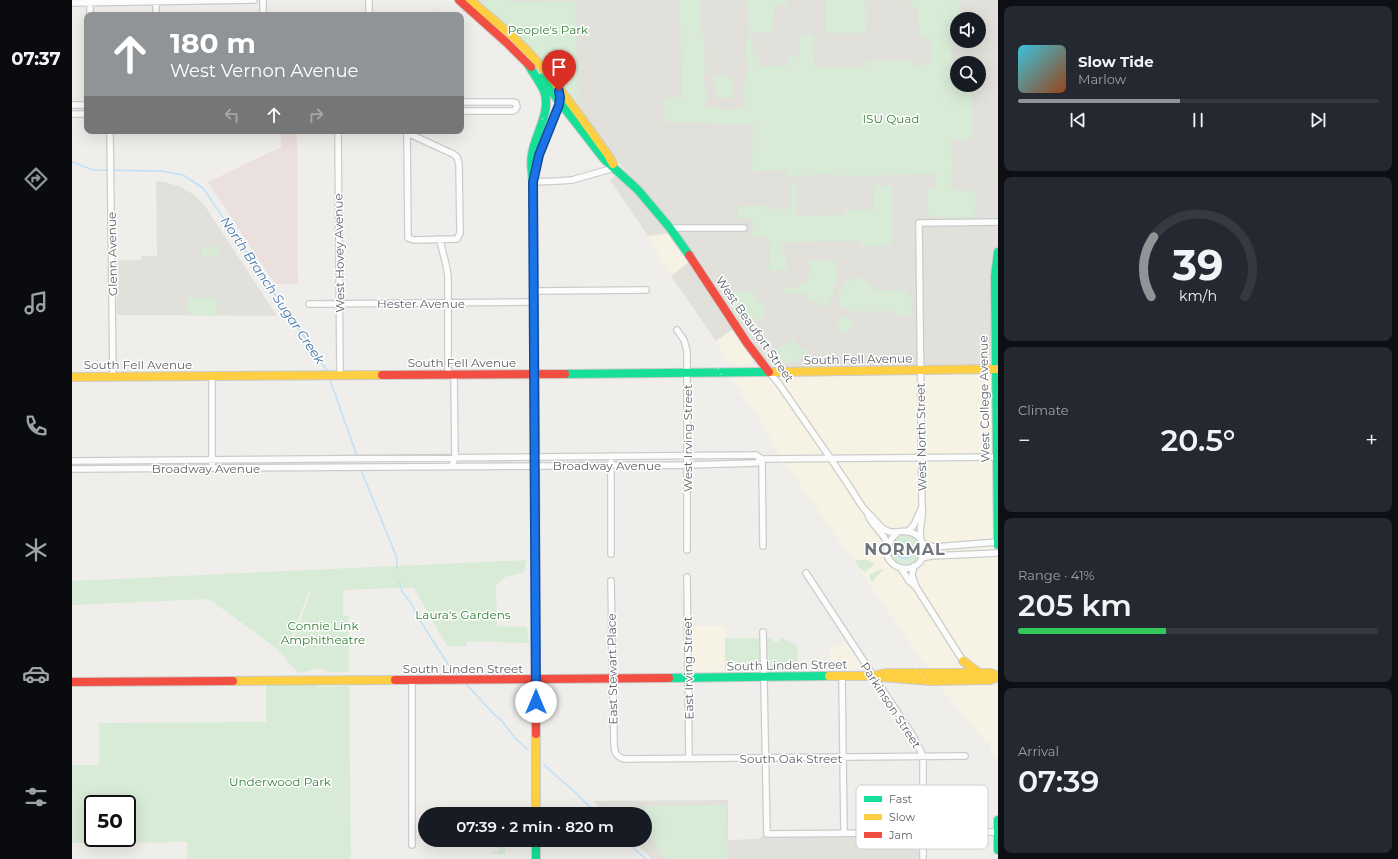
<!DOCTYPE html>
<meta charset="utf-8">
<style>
:root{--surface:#171b24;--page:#242831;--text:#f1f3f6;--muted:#9ea1a6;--line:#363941;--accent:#919496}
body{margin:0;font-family:Montserrat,sans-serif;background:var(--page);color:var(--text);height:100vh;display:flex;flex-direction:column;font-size:15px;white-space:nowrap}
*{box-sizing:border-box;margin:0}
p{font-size:13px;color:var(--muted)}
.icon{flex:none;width:22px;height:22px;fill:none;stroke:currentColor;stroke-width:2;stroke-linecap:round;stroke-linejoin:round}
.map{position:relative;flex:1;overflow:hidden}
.drawer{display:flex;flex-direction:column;gap:6px;padding:6px;background:#0d0f14;width:400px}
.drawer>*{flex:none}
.top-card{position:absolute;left:12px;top:12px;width:380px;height:122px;border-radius:8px;box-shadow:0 4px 16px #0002;background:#919496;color:#fff;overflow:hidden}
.buttons{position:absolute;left:878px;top:12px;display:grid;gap:8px}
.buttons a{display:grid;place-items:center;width:36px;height:36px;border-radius:50%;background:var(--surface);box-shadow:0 4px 16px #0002;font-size:20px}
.speed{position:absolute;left:12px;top:795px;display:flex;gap:8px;font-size:20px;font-weight:700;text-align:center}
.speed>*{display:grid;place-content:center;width:52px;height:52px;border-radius:50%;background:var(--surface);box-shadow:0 4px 16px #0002;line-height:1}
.speed .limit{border:2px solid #111;border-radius:6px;background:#fff;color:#111}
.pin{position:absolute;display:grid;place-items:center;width:34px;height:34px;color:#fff;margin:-41px -17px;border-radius:50% 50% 50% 0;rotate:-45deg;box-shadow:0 0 4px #0007}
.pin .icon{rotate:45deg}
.me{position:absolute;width:44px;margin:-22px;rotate:0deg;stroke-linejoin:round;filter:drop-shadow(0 0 3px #0008)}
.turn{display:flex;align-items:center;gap:14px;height:84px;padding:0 20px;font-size:18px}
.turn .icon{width:52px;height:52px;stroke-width:2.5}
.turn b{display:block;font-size:28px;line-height:34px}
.lanes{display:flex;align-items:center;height:38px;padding:0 20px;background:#0003;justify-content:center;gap:20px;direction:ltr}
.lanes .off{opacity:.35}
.big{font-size:30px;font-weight:600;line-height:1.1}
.drawer .widget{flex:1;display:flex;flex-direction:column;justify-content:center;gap:6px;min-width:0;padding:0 14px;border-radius:8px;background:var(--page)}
.drawer .dial{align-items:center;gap:0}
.dial svg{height:104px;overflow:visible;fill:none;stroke:var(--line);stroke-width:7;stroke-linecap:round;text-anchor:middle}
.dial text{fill:var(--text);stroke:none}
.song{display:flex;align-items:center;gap:12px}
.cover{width:48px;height:48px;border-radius:6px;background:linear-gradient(135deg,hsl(190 70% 55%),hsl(20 70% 35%))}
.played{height:4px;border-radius:2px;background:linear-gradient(90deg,var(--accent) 45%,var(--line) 45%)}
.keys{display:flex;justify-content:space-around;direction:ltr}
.heat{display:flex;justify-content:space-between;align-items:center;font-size:22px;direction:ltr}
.charge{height:6px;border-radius:3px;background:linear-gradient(90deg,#34c759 41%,var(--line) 0)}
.trip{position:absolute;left:346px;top:807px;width:234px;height:40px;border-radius:20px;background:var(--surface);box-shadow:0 4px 16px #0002;font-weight:600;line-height:40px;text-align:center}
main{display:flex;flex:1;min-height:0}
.tab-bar{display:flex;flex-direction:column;width:72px;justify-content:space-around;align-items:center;background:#090b0e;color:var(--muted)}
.tab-bar .icon{width:28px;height:28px}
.tab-bar .on{color:var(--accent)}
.tab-bar b{font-size:18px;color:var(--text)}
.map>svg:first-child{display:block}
</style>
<main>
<nav class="tab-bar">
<b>07:37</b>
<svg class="icon on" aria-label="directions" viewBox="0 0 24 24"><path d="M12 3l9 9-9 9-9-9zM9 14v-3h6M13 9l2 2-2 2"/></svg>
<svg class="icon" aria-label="music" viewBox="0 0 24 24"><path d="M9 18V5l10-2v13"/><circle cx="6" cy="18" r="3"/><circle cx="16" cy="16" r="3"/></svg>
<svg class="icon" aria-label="phone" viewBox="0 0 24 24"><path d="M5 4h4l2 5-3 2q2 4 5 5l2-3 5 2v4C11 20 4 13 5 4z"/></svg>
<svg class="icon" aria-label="climate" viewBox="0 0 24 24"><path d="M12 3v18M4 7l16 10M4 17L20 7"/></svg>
<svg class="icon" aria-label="car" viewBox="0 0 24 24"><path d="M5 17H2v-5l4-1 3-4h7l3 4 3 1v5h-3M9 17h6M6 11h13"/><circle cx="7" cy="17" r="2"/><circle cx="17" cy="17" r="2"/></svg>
<svg class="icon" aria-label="filters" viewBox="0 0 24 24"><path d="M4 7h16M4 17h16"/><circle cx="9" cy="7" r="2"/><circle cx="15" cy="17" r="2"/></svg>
</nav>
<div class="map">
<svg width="926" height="859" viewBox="0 0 926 859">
<rect width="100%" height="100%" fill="#efeeea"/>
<path fill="#f7f3e4" d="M596 232 617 263 599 276 576 236 595 234Z
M660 330 680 359 679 364 677 365H660L644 341Z
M926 373V757L919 753V745L912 740 870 689 713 462 684 414 658 375 704 377Z
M619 626H653V671H620Z
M772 641 791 669H758V648L765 646Z"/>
<path fill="#e2e0da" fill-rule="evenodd" d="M402 0H926V373L704 377 669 324 644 341 599 276 617 262 597 233 576 236 538 180 552 169 506 108ZM885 19H907V41H885ZM885 63H907V85H885Z
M84 181 93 182 109 187 122 195 133 206 205 316 45 315 44 260H69L70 256H85Z
M656 800V840L687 839 690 836H843L846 839 848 859H580L560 840H573V814H534L521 801Z"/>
<path fill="#eae0de" d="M209 131H225L226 284H203L136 182 209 147Z"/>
<path fill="#d8ebd6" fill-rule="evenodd" d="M412 0H439L440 2 503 1 506 108 411 7 410 5Z
M607 0H626L627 1V23L630 30V37H632L633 75H632V85H634L635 99H633V108L647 107V110H661L662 108 673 109 672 86 675 82 674 72 684 70H677C674 61 671 43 677 36L680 35 681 57H687L688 66H717V57L725 56 727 61 728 37 729 35H741L742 67H795V61H841V66H849L850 63H860L859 38H847L846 9 845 8H841L836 0H888V19H885V35H879V68H885V85H900V135L898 139H879V154H881V175H879V190L899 191 903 192V211L901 218 859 217 855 211V189H864L863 174 783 176 759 175 758 173H748L747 175 715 176 714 170 680 171 681 122 677 125 662 123 653 125 632 122H593L592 98 610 97 609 26 607 25Z
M676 0H716V5L703 4 699 32H680L677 28Z
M754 0H793L794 33H754Z
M642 76H660L661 98H643Z
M719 181H723L724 183V216L773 215V210H802V186H820V245H812L811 246H789V241L714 242 713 244H710V253H714V270L698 271V241H694V236L675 237 680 233 682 226 678 218H666V206H695L696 209H719Z
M147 246V255L130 256 129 248Z
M764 260 765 279 760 297 754 308 738 300 735 294H715L710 288H723L724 285H733L739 270 736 261Z
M782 277C792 276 796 284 803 290L835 291 840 301 839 315C835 315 828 316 824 315 821 313 821 312 818 311 806 309 764 319 767 296 768 287 774 282 782 277Z
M661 292H684V302H692V319H668L656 303 655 296Z
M115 298H145V315H116Z
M767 317 777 318 782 323 771 334 763 326 768 321 765 318Z
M719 336H723L720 338 734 352 736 351 734 355 733 354 725 362H704L694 356 695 354 719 342Z
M817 550a16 16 0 1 1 32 0a16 16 0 1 1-32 0Z
M455 560 451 573 433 577 424 586 425 626 455 627 457 643 394 641V646H375L342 588H321L271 590V615L277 616V672H254L249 668 226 673 204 648 137 599 0 605V581ZM237 591H239L222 638 220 636Z
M782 560H795L802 564 801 566 793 572 788 569Z
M810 569 811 570 800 582 797 575Z
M653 638H700L702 642 707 641 709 638C715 639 718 644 725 645L726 670 653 671Z
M194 684H244L245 687 277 686 279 859H115V842L0 843V765H27V723L194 722ZM21 804H55V838H21Z
M654 805 655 859H594C580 843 573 826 572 806Z
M427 843H433V854H419V852L427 851Z"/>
<path fill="#bfe0f9" d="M831 541H837L842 547V554L838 558 829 559 824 553 826 552C831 562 842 557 841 546 834 538 828 543 825 550L826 544Z"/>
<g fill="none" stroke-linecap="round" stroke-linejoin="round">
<path stroke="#bfe0f9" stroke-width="1.5" d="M0 162 21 170 89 171 111 175 131 188 256 372
M257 377 285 456
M289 470 325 558V569
M327 582 331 593 339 603 346 617 363 644 378 667 387 676
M392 682 422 714 429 720 443 738 456 750
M472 765 504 793 525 814
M552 840 574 859"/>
<defs>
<path id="street" d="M18 0V15
M84 0V15
M191 0V15
M297 0V15
M0 3 182 0
M389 102H440L444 103 445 107 443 110 441 111H389
M0 105H15
M0 114H15
M38 131 41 377
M266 131 268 375
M335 131V134L336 235V238L342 240 385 239 388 233 387 164 385 157 381 154 340 135 335 134
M461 182 486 181 500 180 542 168
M598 228H672
M368 239C370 252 375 264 376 277V374
M462 291 574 290
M237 304 462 302
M605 330 612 340 615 351V550
M697 372 707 384C722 406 737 427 752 449 762 463 771 477 781 492 785 498 789 506 795 512 799 516 803 520 807 525 821 539 828 527 841 533 853 538 855 555 846 564 829 578 799 556 825 533
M140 376V468
M690 459 691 546
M0 461 684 455 690 459 925 457
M539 462V554
M380 466 383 457 382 374
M0 469 615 465 684 463 690 459
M795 512C799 527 814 533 815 545
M835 532 842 525 849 509
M849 540C846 528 852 518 850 506L847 223 926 222
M851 544 862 547 926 542
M849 558 859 556 926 553
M842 566 840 575 844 587 891 661
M829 568 837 581 843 586
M734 573 841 736 851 756V859
M615 577 617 759
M539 581 542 742C542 751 543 756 552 759L893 756
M691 632 695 834 926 832
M770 677 772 833
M340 680V845"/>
<path id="fast" d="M456 64C461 73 468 82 472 91 480 111 463 134 460 154 458 163 460 173 461 182L463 401
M469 78 532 159 566 190 598 228 617 255
M926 252 923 276 926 545
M493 374 697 372
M597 678 757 676
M926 820V850
M464 840V859"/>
<path id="slow" d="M398 0C419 18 441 35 459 55 488 86 511 121 536 155L541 164
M463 171 467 155 487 105 488 99
M697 372 926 369
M0 377 310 375
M891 661 907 673
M757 676H801L814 673H919L926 676
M809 677 858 681 918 680 926 677
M161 681 323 680
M464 734V814"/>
<path id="jam" d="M387 0 435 43 459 67
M617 255 675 343 697 372
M310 375 493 374
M463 401 464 734
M323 680 597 678
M0 682 161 681"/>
</defs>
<use href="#street" stroke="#cbcccc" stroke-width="8"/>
<use href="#fast" stroke="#cacacb" stroke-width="10"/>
<use href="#slow" stroke="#cacacb" stroke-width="10"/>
<use href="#jam" stroke="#cacacb" stroke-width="10"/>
<use href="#street" stroke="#fdfcfc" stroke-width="5.5"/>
<use href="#fast" stroke="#16e098" stroke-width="8"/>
<use href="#slow" stroke="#ffcf43" stroke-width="8"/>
<use href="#jam" stroke="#f24e42" stroke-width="8"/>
<path stroke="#e4e4e4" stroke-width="1.5" stroke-dasharray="1 5" stroke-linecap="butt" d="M357 0 373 15
M389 30C452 93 508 161 558 234L814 626 862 693 926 773"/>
</g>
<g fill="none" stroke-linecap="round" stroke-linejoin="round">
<defs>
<path id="route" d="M464 702 461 182 467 155 487 105 488 98 487 91"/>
</defs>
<use href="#route" stroke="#114b97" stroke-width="10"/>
<use href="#route" stroke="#1a73e8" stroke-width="7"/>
</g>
<g text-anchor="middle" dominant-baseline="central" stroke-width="3" stroke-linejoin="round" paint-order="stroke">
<g font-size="12" fill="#348238" stroke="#fff">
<text x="476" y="29">People's Park</text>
<text x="819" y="118">ISU Quad</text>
<text x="391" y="614">Laura's Gardens</text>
<text x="251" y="625">Connie Link<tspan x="251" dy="14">Amphitheatre</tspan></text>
<text x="208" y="781">Underwood Park</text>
</g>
<g font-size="12" fill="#5f6368" stroke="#fff">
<text transform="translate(267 253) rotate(-91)">West Hovey Avenue</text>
<text transform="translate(40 254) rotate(-91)">Glenn Avenue</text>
<text x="349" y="303">Hester Avenue</text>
<text transform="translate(683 329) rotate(55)">West Beaufort Street</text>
<text transform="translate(786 359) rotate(-1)">South Fell Avenue</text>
<text x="390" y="362">South Fell Avenue</text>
<text x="66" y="364">South Fell Avenue</text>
<text transform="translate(912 399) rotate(-91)">West College Avenue</text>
<text transform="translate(849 437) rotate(-91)">West North Street</text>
<text transform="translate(615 438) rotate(-90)">West Irving Street</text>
<text x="535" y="465">Broadway Avenue</text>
<text x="134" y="468">Broadway Avenue</text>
<text transform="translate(715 665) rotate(-1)">South Linden Street</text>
<text x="391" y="668">South Linden Street</text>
<text transform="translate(616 668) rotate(-91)">East Irving Street</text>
<text transform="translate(540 669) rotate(-91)">East Stewart Place</text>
<text transform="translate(819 705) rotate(57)">Parkinson Street</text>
<text x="719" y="758">South Oak Street</text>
</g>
<g font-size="13" font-style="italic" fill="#4174aa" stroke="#fff">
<text transform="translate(201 290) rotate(56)">North Branch Sugar Creek</text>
</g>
<g font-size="16" font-weight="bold" letter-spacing="1" fill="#70757a" stroke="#fff">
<text x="833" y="549">NORMAL</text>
</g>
</g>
<rect x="784" y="785" width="132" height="64" rx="6" fill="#fff" stroke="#cfd0d2" stroke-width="1"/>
<rect x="792" y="796" width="18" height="6" fill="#16e098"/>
<rect x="792" y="814" width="18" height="6" fill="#ffcf43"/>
<rect x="792" y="832" width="18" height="6" fill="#f24e42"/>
<g font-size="11" fill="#5f6368">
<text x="817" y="803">Fast</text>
<text x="817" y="821">Slow</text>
<text x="817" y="839">Jam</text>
</g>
</svg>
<div class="buttons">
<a><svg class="icon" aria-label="sound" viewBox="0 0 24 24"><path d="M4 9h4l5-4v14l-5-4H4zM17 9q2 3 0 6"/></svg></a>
<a><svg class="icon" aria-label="search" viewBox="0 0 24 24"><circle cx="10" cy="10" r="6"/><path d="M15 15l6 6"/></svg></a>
</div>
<div class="speed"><div class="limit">50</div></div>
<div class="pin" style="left:487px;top:91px;background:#d93025"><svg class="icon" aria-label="arrive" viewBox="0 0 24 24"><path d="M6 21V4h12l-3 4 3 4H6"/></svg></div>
<svg class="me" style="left:464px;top:702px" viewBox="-20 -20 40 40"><circle r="19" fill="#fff"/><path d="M0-13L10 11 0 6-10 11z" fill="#1a73e8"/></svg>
<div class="trip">07:39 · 2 min · 820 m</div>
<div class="top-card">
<div class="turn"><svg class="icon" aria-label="ahead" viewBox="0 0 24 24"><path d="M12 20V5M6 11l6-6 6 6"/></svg><div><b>180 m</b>West Vernon Avenue</div></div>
<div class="lanes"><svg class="icon off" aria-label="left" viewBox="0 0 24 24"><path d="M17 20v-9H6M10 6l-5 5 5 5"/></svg><svg class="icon" aria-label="ahead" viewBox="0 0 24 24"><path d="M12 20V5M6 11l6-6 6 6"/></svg><svg class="icon off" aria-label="right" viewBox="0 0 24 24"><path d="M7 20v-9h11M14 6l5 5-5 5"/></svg></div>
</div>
</div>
<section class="drawer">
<div class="widget">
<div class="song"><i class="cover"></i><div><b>Slow Tide</b><p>Marlow</p></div></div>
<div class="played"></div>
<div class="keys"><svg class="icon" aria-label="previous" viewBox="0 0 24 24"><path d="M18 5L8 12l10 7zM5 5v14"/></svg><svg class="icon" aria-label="pause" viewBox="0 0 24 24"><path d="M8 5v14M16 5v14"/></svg><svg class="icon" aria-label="next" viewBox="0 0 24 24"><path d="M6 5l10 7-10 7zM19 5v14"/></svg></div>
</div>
<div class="widget dial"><svg viewBox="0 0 100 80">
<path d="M14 69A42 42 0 1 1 86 69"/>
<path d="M14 69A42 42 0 0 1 16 23" stroke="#919496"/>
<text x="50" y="56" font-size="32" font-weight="700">39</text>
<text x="50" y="72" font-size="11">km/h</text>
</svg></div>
<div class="widget"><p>Climate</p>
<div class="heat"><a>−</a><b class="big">20.5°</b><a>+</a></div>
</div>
<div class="widget"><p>Range · 41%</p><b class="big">205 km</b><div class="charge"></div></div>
<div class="widget"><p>Arrival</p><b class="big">07:39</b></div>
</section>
</main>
